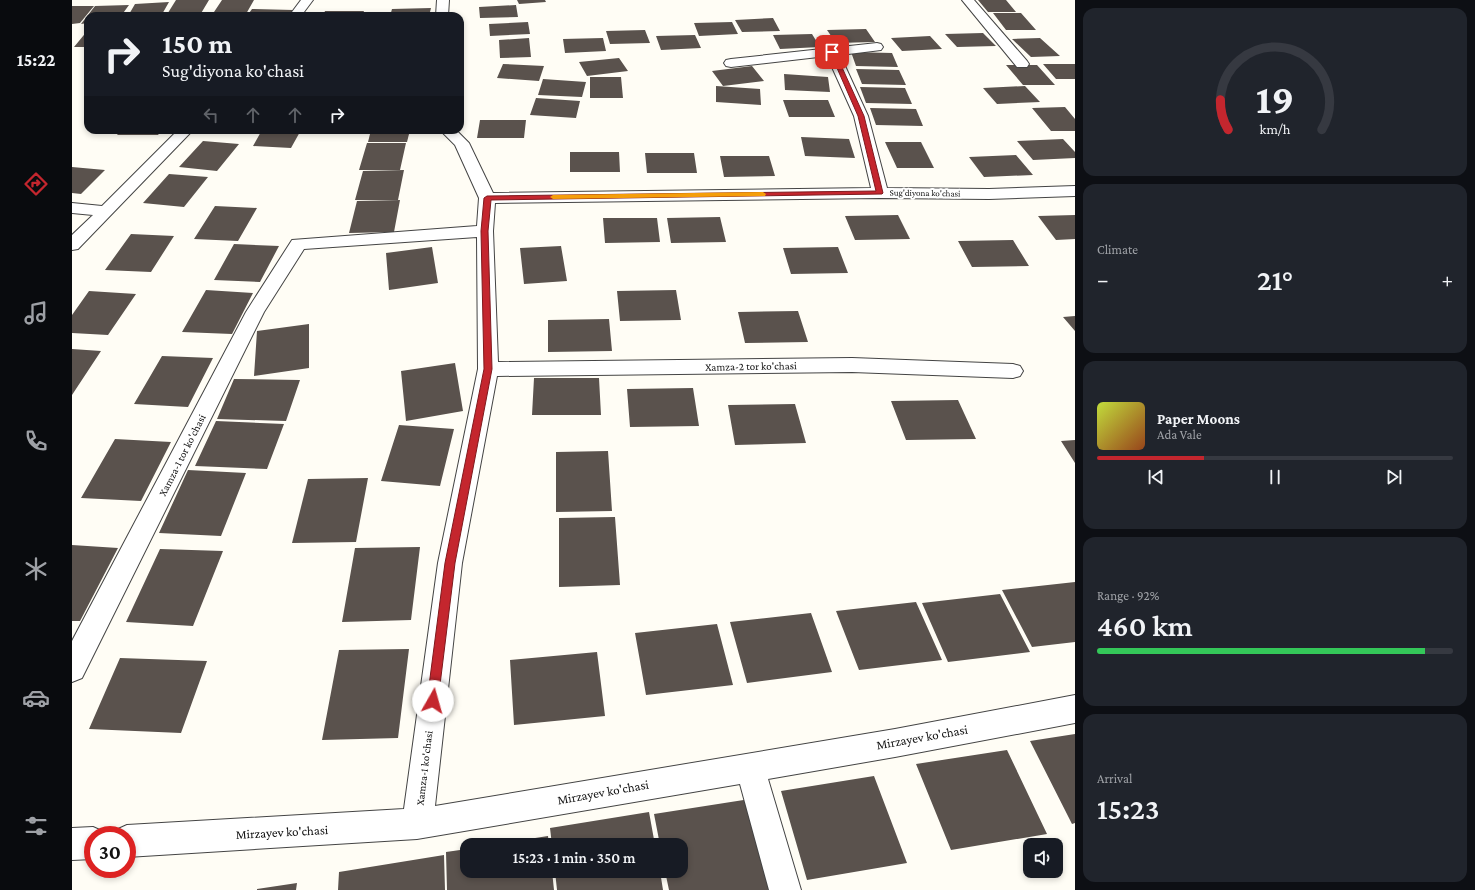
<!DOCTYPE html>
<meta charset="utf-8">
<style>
:root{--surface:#171b24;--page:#20242c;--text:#f1f3f6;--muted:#9ea1a6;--line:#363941;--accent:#c4262e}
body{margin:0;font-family:"Crimson Pro",serif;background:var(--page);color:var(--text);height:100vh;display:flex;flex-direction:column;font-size:15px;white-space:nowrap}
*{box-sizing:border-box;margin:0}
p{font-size:13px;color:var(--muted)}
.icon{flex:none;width:22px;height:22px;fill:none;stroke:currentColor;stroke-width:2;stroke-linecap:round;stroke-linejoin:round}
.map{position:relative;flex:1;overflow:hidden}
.sheet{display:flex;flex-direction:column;gap:8px;padding:8px;background:#0d0f14;width:400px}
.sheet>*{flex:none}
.banner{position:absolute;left:12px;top:12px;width:380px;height:122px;border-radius:12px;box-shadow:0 2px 6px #0003;background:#171b24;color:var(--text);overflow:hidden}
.controls{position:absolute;left:951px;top:838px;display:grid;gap:8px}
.controls a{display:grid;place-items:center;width:40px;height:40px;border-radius:8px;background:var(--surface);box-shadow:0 2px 6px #0003;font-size:20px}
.speed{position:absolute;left:12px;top:826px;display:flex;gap:8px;font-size:20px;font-weight:700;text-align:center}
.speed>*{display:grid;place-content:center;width:52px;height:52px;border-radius:50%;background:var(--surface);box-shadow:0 2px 6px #0003;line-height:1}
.speed .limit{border:6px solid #d22;background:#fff;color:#111}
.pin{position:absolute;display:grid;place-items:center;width:34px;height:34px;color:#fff;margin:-17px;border-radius:8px;box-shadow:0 2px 6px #0006}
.me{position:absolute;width:44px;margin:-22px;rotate:7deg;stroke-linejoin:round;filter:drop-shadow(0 0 3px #0008)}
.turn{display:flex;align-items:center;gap:14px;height:84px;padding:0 12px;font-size:18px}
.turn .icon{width:52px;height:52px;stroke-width:2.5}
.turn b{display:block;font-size:28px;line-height:34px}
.lanes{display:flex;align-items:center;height:38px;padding:0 12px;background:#0003;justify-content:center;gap:20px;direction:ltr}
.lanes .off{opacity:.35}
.big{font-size:30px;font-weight:600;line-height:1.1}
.sheet .card{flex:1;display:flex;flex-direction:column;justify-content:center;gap:6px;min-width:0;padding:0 14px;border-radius:12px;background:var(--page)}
.sheet .dial{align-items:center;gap:0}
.dial svg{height:104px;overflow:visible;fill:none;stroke:var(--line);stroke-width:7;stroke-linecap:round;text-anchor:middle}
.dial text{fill:var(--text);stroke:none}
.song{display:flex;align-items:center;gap:12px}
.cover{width:48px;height:48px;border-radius:6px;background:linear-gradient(135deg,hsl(70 70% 55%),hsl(20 70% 35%))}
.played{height:4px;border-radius:2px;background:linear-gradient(90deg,var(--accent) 30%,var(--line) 30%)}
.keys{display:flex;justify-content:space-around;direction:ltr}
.heat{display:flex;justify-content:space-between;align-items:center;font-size:22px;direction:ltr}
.charge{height:6px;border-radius:3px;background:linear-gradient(90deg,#34c759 92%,var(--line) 0)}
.trip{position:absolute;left:388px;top:838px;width:228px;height:40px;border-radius:12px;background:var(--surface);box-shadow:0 2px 6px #0003;font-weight:600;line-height:40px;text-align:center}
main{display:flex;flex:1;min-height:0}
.menu{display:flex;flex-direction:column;width:72px;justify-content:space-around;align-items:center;background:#090b0e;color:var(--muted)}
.menu .icon{width:28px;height:28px}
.menu .active{color:var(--accent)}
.menu b{font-size:18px;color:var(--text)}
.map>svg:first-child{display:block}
</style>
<main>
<nav class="menu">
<b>15:22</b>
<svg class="icon active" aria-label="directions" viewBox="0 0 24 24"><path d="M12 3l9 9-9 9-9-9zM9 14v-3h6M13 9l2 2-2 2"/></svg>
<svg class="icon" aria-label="music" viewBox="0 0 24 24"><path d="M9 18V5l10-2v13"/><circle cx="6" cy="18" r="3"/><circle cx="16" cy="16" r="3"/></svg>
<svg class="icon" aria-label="phone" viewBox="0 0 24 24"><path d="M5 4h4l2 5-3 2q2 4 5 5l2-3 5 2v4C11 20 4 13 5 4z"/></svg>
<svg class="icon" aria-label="climate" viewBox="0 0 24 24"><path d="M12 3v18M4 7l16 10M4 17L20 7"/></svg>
<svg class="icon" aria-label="car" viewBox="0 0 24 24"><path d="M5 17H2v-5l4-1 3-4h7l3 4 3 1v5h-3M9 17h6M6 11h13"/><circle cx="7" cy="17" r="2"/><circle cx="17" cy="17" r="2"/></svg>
<svg class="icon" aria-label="filters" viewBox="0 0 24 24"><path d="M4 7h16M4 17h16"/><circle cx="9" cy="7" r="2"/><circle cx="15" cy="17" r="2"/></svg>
</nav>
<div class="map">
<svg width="1003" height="890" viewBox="0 0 1003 890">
<rect width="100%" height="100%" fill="#fffdf5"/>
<path fill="#5a524d" d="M104 0H137L128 15 94 16Z
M150 0H182L174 14 140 15Z
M445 0H473L474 2 447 4Z
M906 0H934L944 12H916Z
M97 2 89 16H56L63 4Z
M57 5 49 16H16V23L9 24 23 6Z
M444 5 446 17 408 18 407 7Z
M0 6H22L8 23 0 24Z
M359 8 357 16H318L320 9Z
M180 9 221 10 217 16H175Z
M253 11H292L290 16H251Z
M921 13H949L964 30H934Z
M701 18 708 31 670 32 663 20Z
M456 22 458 34 418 36 417 24Z
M660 22 666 34 627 36 622 23Z
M794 29 803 42 764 43 755 30Z
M16 30V47H2Z
M573 30 578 43 538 44 534 31Z
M911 33 924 46 885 47 873 34Z
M740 34 748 47 708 49 701 35Z
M623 35 629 48 589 50 584 36Z
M858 36 870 49 830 51 819 38Z
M457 38 459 57 428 58 427 40Z
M531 38 534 51 493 53 491 39Z
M968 38 988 56 959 57 940 39Z
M779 52 820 53 826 67 784 66Z
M547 58 556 71 515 76 507 62Z
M431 64 472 66 467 81 425 78Z
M971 64H1003V79H984Z
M934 65H965L983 85H951Z
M680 66 692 81 651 86 640 71Z
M784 69 827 70 834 85 790 84Z
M712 74 756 77 758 92 713 90Z
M518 77H549L551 98H518Z
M471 79 514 82 510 97 466 95Z
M644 86 688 89 689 105 644 102Z
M953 86 968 102 925 104 911 88Z
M788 87 833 88 840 104 794 103Z
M464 98 508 101 504 118 458 115Z
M711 100H756L763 117H717Z
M993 107 1003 119V131H979L960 108Z
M798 108 844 109 851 126 804 125Z
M408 120H454L452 138H405Z
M49 130H90L86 135H45Z
M190 130H229L219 148 181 146Z
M299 130H338L335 142H296Z
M729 137 777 139 783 158 733 156Z
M991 139 1003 152V158L961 160 945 141Z
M131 141 167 144 145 171 107 167Z
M813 142H849L862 168H825Z
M295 143H334L328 170H287Z
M498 152H547L548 172H498Z
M573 153H622L625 173H575Z
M944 155 961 175 912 177 897 157Z
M648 156H697L703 176 652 177Z
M0 167 33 170 9 194 0 193Z
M332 170 326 200H283L291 171Z
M97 174 136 177 112 207 71 203Z
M328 200 322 232 277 233 285 201Z
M143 206 185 208 166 241 122 239Z
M826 215 838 239 783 240 773 216Z
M1003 215V239L984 240 966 216Z
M648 217 654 242 599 243 595 218Z
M531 218H585L588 242 533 243Z
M59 234 102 236 79 272 33 270Z
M941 240 957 266 900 267 886 241Z
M162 244 207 246 188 282 142 280Z
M489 246 495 281 452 284 448 248Z
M360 247 366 283 317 290 314 253Z
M766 247 776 273 719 274 711 248Z
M134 290 181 293 160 334 110 332Z
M604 290 609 320 548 321 545 291Z
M17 291 64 294 36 335 0 333V315Z
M726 311 736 342 673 343 666 312Z
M1003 316V331L991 317Z
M537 319 540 351 476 352V320Z
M237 324V368L182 376 185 331Z
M0 349 29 351 0 395Z
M90 356 141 358 116 407 62 404Z
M383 363 391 411 334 421 329 371Z
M462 378H527L529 415H460Z
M162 379 228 380 214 421 145 419Z
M621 388 627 426 558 427 555 389Z
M886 400 904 439 834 440 819 401Z
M723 404 734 443 663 445 656 405Z
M144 421 212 424 195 469 123 466Z
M327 425 382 429 368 486 309 481Z
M43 439 99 442 69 501 9 498Z
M1003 440V463L989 441Z
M536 451 540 511 484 512V452Z
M116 470 174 473 149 536 87 533Z
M296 478 284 542 220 543 236 479Z
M543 517 548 585 487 587V518Z
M0 545 46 548 8 621H0Z
M348 547 339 620 270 622 283 548Z
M88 549 151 551 121 626 54 622Z
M1003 582V642L960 647 930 590Z
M928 594 958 652 876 662 850 603Z
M844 602 870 660 787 670 764 611Z
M739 613 760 672 675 683 658 622Z
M645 624 661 685 574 695 563 633Z
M337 649 326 738 250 740 267 650Z
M525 652 533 716 442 725 438 660Z
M48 658 135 661 109 733 17 729Z
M1003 734V823L1000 824 958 741Z
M935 750 975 834 879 850 844 764Z
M802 776 835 863 735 880 709 791Z
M678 799 703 889 695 890H597L593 871H609V845H588L582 814Z
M577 812 583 845H480L478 828Z
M476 836 477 845H424V844Z
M395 849V871H480L482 890H375L374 852Z
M372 855 373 890H266L267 872Z
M483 871H588L591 890H485Z
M225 883 224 890H185V889Z"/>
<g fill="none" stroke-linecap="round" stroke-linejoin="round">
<defs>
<path id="street" d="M229 0H241L229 16H217Z
M365 0H377L376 16H364Z
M890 0H902L955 61 957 64 955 67H945Z
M805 43 809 44 811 47 809 50 768 55 796 116 815 188 917 189 1003 186V196L917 199 808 198 423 203 421 231 426 362 780 358 941 364 948 366 951 371 948 376 941 378 780 372 425 376 390 563 363 806 823 729 1003 695V723L823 757 696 779 729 890H697L668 784 345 839 55 857V835H42L44 830 55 825 332 809 366 563 406 369 405 237 232 249 192 312 10 678 0 682V641L174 312 220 240 405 226 407 198 383 145 368 130H384L397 143 421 193 799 188 782 116 755 56 659 67 654 66 652 63 654 60 659 59Z
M106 130H121L6 249 0 250V235L21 215 0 213V203L30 206Z
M21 827 32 832 33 835H21V859L0 860V828Z"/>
</defs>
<use href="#street" stroke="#444" stroke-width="2"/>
<use href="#street" fill="#fff" fill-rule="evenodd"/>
</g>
<path fill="#c4262e" stroke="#7f191e" d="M760 50 763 52 792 116 811 193 810 194 419 200 416 231 420 369 383 563 366 701 365 705 361 707 357 705 355 701 373 563 412 369 409 231 412 198 415 196 804 191 786 116 758 52Z"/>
<path fill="#f59e0b" d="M691 192 694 194 693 196 481 199 478 197 481 195Z"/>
<g text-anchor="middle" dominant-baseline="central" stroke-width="4" stroke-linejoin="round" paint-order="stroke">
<g font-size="9" fill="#111" stroke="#fff">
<text transform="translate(853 193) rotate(1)">Sug'diyona ko'chasi</text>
</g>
<g font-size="11" fill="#111" stroke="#fff">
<text transform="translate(679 366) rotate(-1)">Xamza-2 tor ko'chasi</text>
<text transform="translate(110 455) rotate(-63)">Xamza-1 tor ko'chasi</text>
<text transform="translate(352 768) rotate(-83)">Xamza-1 ko'chasi</text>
</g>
<g font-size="13" fill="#111" stroke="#fff">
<text transform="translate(850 737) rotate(-10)">Mirzayev ko'chasi</text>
<text transform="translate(531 792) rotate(-10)">Mirzayev ko'chasi</text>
<text transform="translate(210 832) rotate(-3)">Mirzayev ko'chasi</text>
</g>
</g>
</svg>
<div class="controls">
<a><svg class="icon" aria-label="sound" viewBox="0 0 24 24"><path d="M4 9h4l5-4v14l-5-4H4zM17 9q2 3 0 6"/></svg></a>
</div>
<div class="speed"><div class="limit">30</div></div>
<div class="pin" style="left:760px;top:52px;background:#d93025"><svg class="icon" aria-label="arrive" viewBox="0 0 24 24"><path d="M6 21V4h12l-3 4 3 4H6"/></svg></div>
<svg class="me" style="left:361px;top:701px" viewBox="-20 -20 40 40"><circle r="19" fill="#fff"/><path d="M0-13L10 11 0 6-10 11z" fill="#c4262e"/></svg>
<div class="trip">15:23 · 1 min · 350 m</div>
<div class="banner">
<div class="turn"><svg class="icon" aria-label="right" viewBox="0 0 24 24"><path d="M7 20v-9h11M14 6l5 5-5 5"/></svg><div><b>150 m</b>Sug'diyona ko'chasi</div></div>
<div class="lanes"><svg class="icon off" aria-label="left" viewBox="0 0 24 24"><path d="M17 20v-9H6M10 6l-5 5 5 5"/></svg><svg class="icon off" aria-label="ahead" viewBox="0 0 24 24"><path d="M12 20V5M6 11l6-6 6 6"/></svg><svg class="icon off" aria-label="ahead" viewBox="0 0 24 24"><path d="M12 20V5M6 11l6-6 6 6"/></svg><svg class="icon" aria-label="right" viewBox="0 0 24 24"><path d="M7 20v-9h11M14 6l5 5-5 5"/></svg></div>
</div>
</div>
<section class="sheet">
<div class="card dial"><svg viewBox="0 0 100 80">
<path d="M14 69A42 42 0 1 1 86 69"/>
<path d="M14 69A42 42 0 0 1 8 46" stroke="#c4262e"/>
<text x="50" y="56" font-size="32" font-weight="700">19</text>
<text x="50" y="72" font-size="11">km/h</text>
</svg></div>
<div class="card"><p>Climate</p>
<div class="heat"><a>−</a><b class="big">21°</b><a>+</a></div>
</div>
<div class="card">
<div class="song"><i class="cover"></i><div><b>Paper Moons</b><p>Ada Vale</p></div></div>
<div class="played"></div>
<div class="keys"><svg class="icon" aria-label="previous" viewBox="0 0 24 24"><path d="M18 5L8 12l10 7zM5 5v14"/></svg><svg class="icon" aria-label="pause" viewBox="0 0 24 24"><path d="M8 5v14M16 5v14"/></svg><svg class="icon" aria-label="next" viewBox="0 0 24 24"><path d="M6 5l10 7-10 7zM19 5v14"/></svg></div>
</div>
<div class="card"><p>Range · 92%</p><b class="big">460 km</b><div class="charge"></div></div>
<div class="card"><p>Arrival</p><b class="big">15:23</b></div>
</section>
</main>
